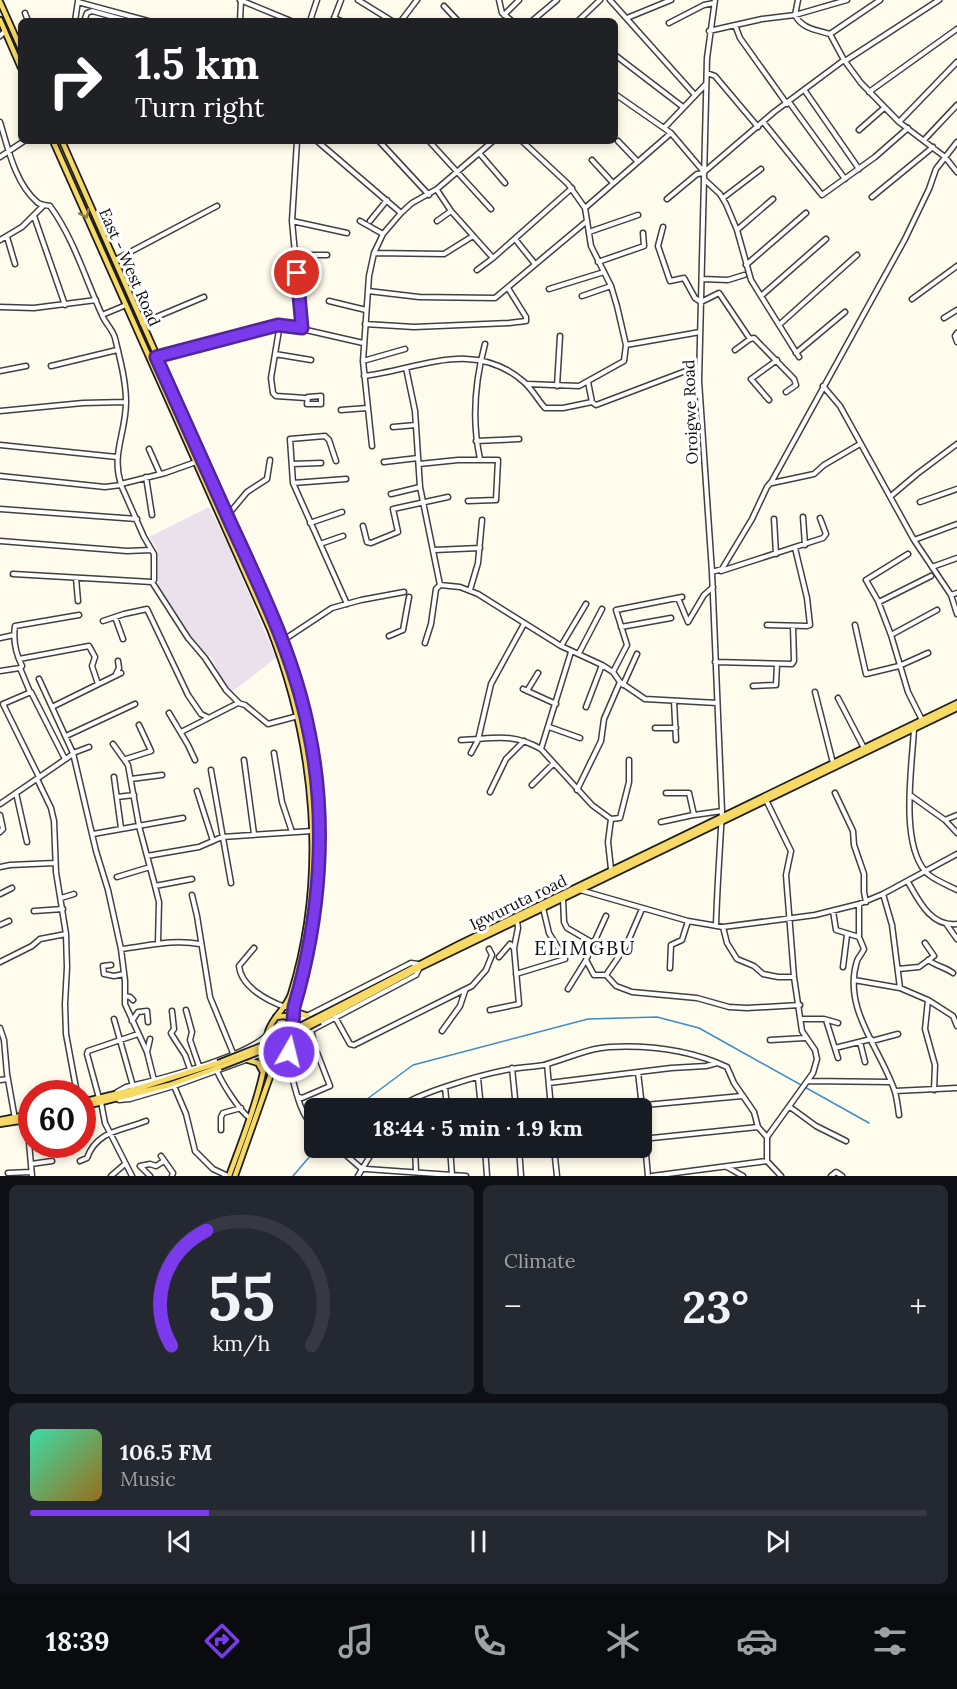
<!DOCTYPE html>
<meta charset="utf-8">
<style>
:root{--surface:#171b24;--page:#242831;--text:#f1f3f6;--muted:#9ea1a6;--line:#363941;--accent:#7c3aed}
body{margin:0;font-family:Lora,serif;background:var(--page);color:var(--text);height:100vh;display:flex;flex-direction:column;font-size:22px;white-space:nowrap}
*{box-sizing:border-box;margin:0}
p{font-size:20px;color:var(--muted)}
.icon{flex:none;width:33px;height:33px;fill:none;stroke:currentColor;stroke-width:2;stroke-linecap:round;stroke-linejoin:round}
.map{position:relative;height:1176px;overflow:hidden}
.side{display:flex;flex-direction:column;gap:9px;padding:9px;background:#0d0f14;flex:1}
.side>*{flex:none}
.hud{position:absolute;left:18px;top:18px;width:600px;height:126px;border-radius:9px;box-shadow:0 3px 9px #0003;background:#202124;color:#fff;overflow:hidden}
.speed{position:absolute;left:18px;top:1080px;display:flex;gap:12px;font-size:30px;font-weight:700;text-align:center}
.speed>*{display:grid;place-content:center;width:78px;height:78px;border-radius:50%;background:var(--surface);box-shadow:0 3px 9px #0003;line-height:1}
.speed .limit{border:9px solid #d22;background:#fff;color:#111}
.pin{position:absolute;display:grid;place-items:center;width:51px;height:51px;color:#fff;margin:-26px;border:3px solid #fff;border-radius:50%;box-shadow:0 2px 6px #0007}
.me{position:absolute;width:66px;margin:-33px;rotate:8deg;stroke-linejoin:round;filter:drop-shadow(0 0 4px #0008)}
.turn{display:flex;align-items:center;gap:21px;height:126px;padding:0 18px;font-size:27px}
.turn .icon{width:78px;height:78px;stroke-width:2.5}
.turn b{display:block;font-size:42px;line-height:51px}
.big{font-size:45px;font-weight:700;line-height:1.1}
.side .widget{flex:1;display:flex;flex-direction:column;justify-content:center;gap:9px;min-width:0;padding:0 21px;border-radius:9px;background:var(--page)}
.side .dial{align-items:center;gap:0}
.dial svg{height:156px;overflow:visible;fill:none;stroke:var(--line);stroke-width:7;stroke-linecap:round;text-anchor:middle}
.dial text{fill:var(--text);stroke:none}
.song{display:flex;align-items:center;gap:18px}
.cover{width:72px;height:72px;border-radius:9px;background:linear-gradient(135deg,hsl(160 70% 55%),hsl(40 70% 35%))}
.played{height:6px;border-radius:3px;background:linear-gradient(90deg,var(--accent) 20%,var(--line) 20%)}
.keys{display:flex;justify-content:space-around;direction:ltr}
.heat{display:flex;justify-content:space-between;align-items:center;font-size:33px;direction:ltr}
.side .tiles{flex:1;display:grid;gap:9px;grid-template-columns:1fr 1fr}
.widget:last-child{grid-column:span 2}
.trip{position:absolute;left:304px;top:1098px;width:348px;height:60px;border-radius:9px;background:var(--surface);box-shadow:0 3px 9px #0003;font-weight:700;line-height:60px;text-align:center}
.menu{display:flex;height:96px;justify-content:space-around;align-items:center;background:#090b0e;color:var(--muted)}
.menu .icon{width:42px;height:42px}
.menu .current{color:var(--accent)}
.menu b{font-size:27px;color:var(--text)}
.map>svg:first-child{display:block}
</style>
<div class="map">
<svg width="957" height="1176" viewBox="0 0 957 1176">
<rect width="100%" height="100%" fill="#fffcee"/>
<path fill="#ebe1ec" d="M209 507 229 547 276 658 232 692 221 677 212 658 194 643 158 586V551L149 537Z"/>
<g fill="none" stroke-linecap="round" stroke-linejoin="round">
<path stroke="#3b8ccc" stroke-width="1.5" d="M355 1108 413 1065 588 1019 657 1017 699 1028 869 1123
M293 1176 317 1148"/>
<defs>
<path id="minor" d="M240 0 291 21
M358 0 392 21
M499 0 502 13 512 21
M610 0 695 95
M715 0 707 58 699 381 712 572 722 811C720 849 717 888 716 926
M798 0 795 15C802 29 817 30 830 34L844 60 861 83 899 122 945 157 957 172
M78 2 148 21
M444 6 458 21
M25 13 28 21
M504 15 519 0
M334 18 341 21
M627 18 671 0
M75 21 78 1
M84 21 87 13 92 11 128 21
M240 21 241 0
M310 21 317 0
M333 21 341 0
M401 21 417 0
M532 21 557 0
M578 21 600 0
M669 23 704 5 714 3
M735 25 740 38 787 104
M709 31 762 19 795 15 847 0
M830 34 880 0
M0 36 5 31
M615 55 683 107
M845 61 939 0
M707 73 715 76 758 127
M805 91 859 169
M869 92 957 29
M615 94 671 133 704 172 774 112 844 60
M789 102 845 179
M0 122C8 148 15 183 37 202 40 205 45 205 50 206 74 239 85 278 102 315 105 323 113 330 115 338 120 359 126 381 126 402 126 433 111 454 121 484L165 473 196 462
M899 122 957 62
M764 123 822 195 875 157 908 128
M664 128 706 84
M859 130 884 108
M924 140 957 105
M297 141 292 221 302 328
M317 141 401 213
M379 141 429 195
M429 141 491 209
M522 141 568 184 585 208 591 246 611 286 617 306 626 345 624 361 579 386 527 384
M618 141 638 162
M480 154 505 183
M0 157 24 141
M592 160 613 183
M705 180 720 194 726 204 737 230 751 280 799 357
M437 190 451 211 493 258
M872 197 933 147
M723 198 761 169
M667 199 697 174 704 173
M585 208 671 133
M34 216 65 305
M292 221 347 233
M360 221 383 234
M370 221 387 200
M437 221 451 211
M663 227 658 246 670 281 684 278 695 298 701 302 719 293 750 339 754 338 794 379 796 385 786 392
M737 230 773 199
M589 232 638 215
M7 237 15 264
M515 239 535 264
M0 240 22 227 43 206
M374 253 444 254 473 236
M295 255H327
M115 260 217 206
M598 262 644 246 643 233
M746 265 806 213
M477 270 493 258 572 188
M702 279 728 280 744 275
M549 289 604 272
M368 291 419 297 495 298 587 221
M582 296 611 286
M761 296 826 239
M912 299 957 266
M329 301 366 310
M0 307 34 308 96 300
M102 315 126 305
M944 318 957 310
M142 323 204 297
M280 324 271 378 273 393 276 396 306 398
M365 324 414 327 509 323 526 321V317L508 288
M779 325 857 255
M957 333 955 336 957 342
M626 345 700 332
M735 350 750 339
M796 353 845 312
M275 354 311 360
M157 357 280 324 363 343
M363 361 405 349
M51 366 117 350
M406 368 415 411 420 487 440 585 436 589 431 624 425 643
M0 371 26 366
M364 376C420 369 474 338 524 382 532 389 538 400 545 408H563L592 402 596 405 699 366
M588 382 592 402
M557 386 560 336
M823 386 840 406 914 540 951 595 957 614
M321 396V404H307L308 397Z
M769 400 751 379 777 360
M341 410 367 408
M0 411 83 403 126 402
M393 427 416 425
M476 441 519 439
M0 445 117 457
M372 446 363 361 369 276 374 253 383 234 401 213 412 203 437 189 493 141
M149 449 160 474
M480 459C472 422 475 381 485 344
M336 461 329 440 325 436 290 439 293 483 347 604
M384 462 418 458
M292 464 321 463
M419 464 458 460H498L496 500 468 501
M0 476 105 487 121 485 144 537 154 554V580L152 582 188 638 205 658 226 690 239 703
M146 477 152 515
M293 483 346 479
M772 483 814 474 824 465 860 444
M391 494 420 487
M891 496 917 474 957 444
M920 502 957 489
M0 509 137 519
M227 516 247 492 267 479 270 460
M803 517 805 545
M774 519 776 554
M310 523 342 512
M363 526 367 542 371 543 398 532 393 509 448 497
M914 540 957 524
M0 541 127 551 151 550
M320 544 343 536
M434 550 480 548
M908 554 866 580 878 601 891 635 908 692 922 720
M932 567 957 558
M721 571 823 538 826 534 820 518
M712 572 722 569 752 519 767 487 772 481 905 239 929 189 936 169 957 142
M13 574 152 582
M76 578 78 601
M440 585 460 587 478 594 561 646 602 665 613 672 620 682 645 699 717 703
M470 590 478 563 482 520
M951 595 957 593
M678 598 688 622 704 595 713 587
M879 602 931 576
M115 617 123 639
M103 621 124 614 147 609 188 695 201 714 207 717
M767 625 807 626 810 625 807 598 795 548
M855 625 866 674 899 666 928 653
M621 627 671 618
M891 635 937 610
M389 636 403 630 409 597
M0 638 14 635
M282 641 332 608 361 600 404 592
M561 646 586 604
M579 653 602 609
M19 659 89 646 95 657 92 666 98 684
M715 662 792 664 794 661 793 626
M0 671 20 668
M613 672 627 645 616 610 682 597
M116 674 119 668 118 661
M39 679 73 753 96 851 108 890 121 949 125 981V1004L147 1052 154 1080
M623 685 637 654
M753 686 776 685 777 664
M523 689 556 704
M527 691 538 673
M30 692 20 668 22 666C16 654 13 639 15 626L79 615
M815 692 833 763
M838 698 864 748
M674 701 676 740
M52 707 121 673
M586 707 602 665
M169 713 188 745 195 760
M549 727 580 738
M655 728H676
M914 729C912 767 900 841 925 871 931 879 948 885 957 890
M181 732 238 703 245 705 268 724 298 716
M66 736 135 704
M461 740C493 739 511 732 541 749L592 805 611 819 620 818 629 782V760
M113 744 128 765 139 826 155 886 159 902 158 943
M541 749 571 652
M73 753 89 747
M274 753 282 802 292 832
M471 753 478 740 491 684 524 624
M126 759 151 751 139 725
M244 760 254 834
M211 770 231 883
M39 777 3 704 31 692 65 759
M114 777 121 828
M37 779 51 808 54 821 56 872 66 934 67 967 65 1004 66 1034 76 1088 75 1094
M131 779 162 775
M532 785 553 764
M577 790 601 741 604 719 620 682
M197 791 213 841
M490 792 506 759 524 741
M16 793 27 842
M666 793H689L694 815 722 811
M835 793 853 831 854 845 864 874V892L866 902
M910 795 945 820 957 833
M117 797 134 795
M766 800 791 851 786 875 794 977 802 1031 815 1050 817 1059 813 1073 767 1137
M0 804 73 754
M0 815 3 829 0 832
M611 819 608 842 611 869
M945 820 957 815
M661 822 693 815
M93 834 183 818
M147 856 199 847 222 837 312 831
M0 867 10 865 55 863
M117 877 150 867
M908 882C919 901 931 927 957 924
M155 886 192 879
M580 890 688 921 723 927 815 915 859 904 883 894 957 854
M0 894 12 888
M883 894 892 925 900 988
M192 895 197 916 210 997 233 1053
M61 898 74 894
M563 898 564 922 567 928 593 943
M859 904V937L864 949C862 954 859 956 857 961 842 1009 881 1049 895 1092 897 1099 898 1107 899 1115
M34 911 63 909
M833 911 836 930 859 937
M0 925 9 921
M947 925 957 939
M723 927 727 943 737 959 754 966 763 974 778 977H794
M254 948 239 966C241 987 268 1001 285 1007
M121 949C148 946 172 939 200 944
M499 957 510 944 513 947
M586 960 594 975H606L616 986 632 992 697 998 729 1007 747 1008 800 1005
M928 960C936 966 945 967 953 973
M0 962 32 946 40 939 66 934
M111 965 103 966 104 974 114 976 124 974
M843 967 847 935
M670 968 671 945 682 940 688 921
M898 969 919 967 934 956 925 943
M516 974 565 959 549 933 543 908
M606 975 626 946 642 909
M854 980 900 988 928 1000 953 1016 957 1026
M568 989 586 960 606 916
M125 996 130 997 133 1000
M928 1000 925 1029 935 1065 934 1090
M186 1010 192 1032 190 1040 199 1066
M490 1010 519 1004 514 948 518 928 517 921
M172 1011 174 1029 171 1033 172 1035 185 1055 190 1069
M335 1017 350 1044 354 1045 472 986 486 970 492 955 489 949
M114 1019 133 1086
M801 1019H824L838 1023
M826 1020 838 1058
M132 1021 138 1012 147 1011 148 1022
M293 1023 405 966 411 963 418 964
M0 1028 4 1040 7 1074 15 1119
M442 1031 460 1006 465 991
M293 1040 416 975 419 969
M770 1040 805 1038
M872 1041 898 1034
M860 1042 865 1062
M835 1048 871 1039
M147 1052 150 1039
M286 1055C294 1078 297 1113 315 1128
M547 1064 551 1108
M512 1068 516 1108
M217 1071C222 1083 240 1112 250 1118
M638 1072 642 1107
M478 1078 481 1108
M0 1080 8 1079
M808 1081 890 1082
M549 1083 671 1068 706 1066 717 1063
M174 1086 186 1114 195 1151 213 1169 228 1176
M445 1087 447 1108
M895 1091 957 1088
M117 1092 126 1087C158 1080 244 1057 266 1036
M299 1097 302 1098 330 1086 316 1050 311 1030
M99 1098 87 1054 88 1051 138 1034
M119 1100 130 1099 174 1086 265 1053
M101 1102 105 1123 132 1176
M790 1107 816 1126 846 1141
M400 1108C412 1094 491 1072 512 1069 523 1067 533 1067 544 1065 566 1059 588 1048 610 1047 651 1045 690 1050 727 1067L734 1083 754 1112 758 1127 767 1137V1161L781 1176
M613 1108 742 1096
M642 1111 648 1176
M27 1120 32 1176
M221 1130V1117L223 1113 241 1108
M642 1139 758 1127
M338 1148 362 1169 375 1148
M415 1148 416 1172
M450 1148 452 1175
M485 1148 487 1176
M519 1148 521 1176
M554 1148 557 1176
M161 1156 173 1173 172 1176
M80 1161 87 1158C97 1130 122 1131 146 1121
M31 1164 52 1161
M727 1167 743 1176
M8 1173 31 1172
M111 1176 125 1164
M150 1176 140 1166 150 1164 156 1166 164 1161
M358 1176 362 1169H366L466 1176
M652 1176 767 1161
M831 1176 836 1172 842 1176"/>
<path id="major" d="M0 2 21 49
M0 20 21 68
M53 141 270 629C315 744 328 875 291 994 286 1009 272 1017 268 1032 263 1047 266 1062 262 1077 254 1111 241 1143 229 1176
M62 141 268 607C276 627 286 647 292 667 327 778 327 895 294 1007 292 1023 299 1074 266 1055
M294 1007 299 1013 308 1016
M276 1017 285 1016 292 1021
M318 1017 459 944 957 703
M320 1021 419 968 957 708
M248 1060 258 1063 263 1072
M82 1102 136 1089 218 1063
M82 1107 169 1085 220 1067
M0 1120 32 1114
M0 1124 32 1119
M235 1176 271 1074 281 1059"/>
</defs>
<use href="#minor" stroke="#404040" stroke-width="7"/>
<use href="#major" stroke="#1e1e1e" stroke-width="8"/>
<use href="#minor" stroke="#fff" stroke-width="4"/>
<use href="#major" stroke="#f7d966" stroke-width="4.5"/>
<defs>
<path id="major-bridge" d="M218 1063 261 1046 318 1017
M220 1067 266 1049 320 1021"/>
</defs>
<use href="#major-bridge" stroke="#1e1e1e" stroke-width="8" stroke-linecap="butt"/>
<use href="#major-bridge" stroke="#f7d966" stroke-width="4.5"/>
</g>
<defs><path id="oneway-chevron" d="M-2-3.5L2.5 0L-2 3.5" fill="none" stroke-width="1.6" stroke-linecap="round" stroke-linejoin="round" transform="scale(1.5)"/></defs>
<use stroke="#8e7d3e" href="#oneway-chevron" transform="translate(85 214) rotate(66)"/>
<g fill="none" stroke-linecap="round" stroke-linejoin="round">
<defs>
<path id="route" d="M289 1052C295 1033 292 1025 294 1007 320 919 328 822 309 732 295 659 262 591 231 524 206 468 181 413 156 357L278 325 302 328 297 273"/>
</defs>
<use href="#route" stroke="#51269a" stroke-width="15"/>
<use href="#route" stroke="#7c3aed" stroke-width="10"/>
</g>
<g text-anchor="middle" dominant-baseline="central" stroke-width="6" stroke-linejoin="round" paint-order="stroke">
<g font-size="16" fill="#0d0d0d" stroke="#fff">
<text transform="translate(130 267) rotate(66)">East - West Road</text>
<text transform="translate(690 412) rotate(-92)">Oroigwe Road</text>
<text transform="translate(518 902) rotate(-26)">Igwuruta road</text>
</g>
<g font-size="20" letter-spacing="1.5" fill="#0d0d0d" stroke="#fff">
<text x="585" y="947">ELIMGBU</text>
</g>
</g>
</svg>
<div class="speed"><div class="limit">60</div></div>
<div class="pin" style="left:297px;top:273px;background:#d93025"><svg class="icon" aria-label="arrive" viewBox="0 0 24 24"><path d="M6 21V4h12l-3 4 3 4H6"/></svg></div>
<svg class="me" style="left:289px;top:1052px" viewBox="-20 -20 40 40"><circle r="17" fill="#7c3aed" stroke="#fff" stroke-width="3"/><path d="M0-11L8 9 0 5-8 9z" fill="#fff"/></svg>
<div class="trip">18:44 · 5 min · 1.9 km</div>
<div class="hud">
<div class="turn"><svg class="icon" aria-label="right" viewBox="0 0 24 24"><path d="M7 20v-9h11M14 6l5 5-5 5"/></svg><div><b>1.5 km</b>Turn right</div></div>
</div>
</div>
<section class="side">
<div class="tiles">
<div class="widget dial"><svg viewBox="0 0 100 80">
<path d="M14 69A42 42 0 1 1 86 69"/>
<path d="M14 69A42 42 0 0 1 32 10" stroke="#7c3aed"/>
<text x="50" y="56" font-size="32" font-weight="700">55</text>
<text x="50" y="72" font-size="11">km/h</text>
</svg></div>
<div class="widget"><p>Climate</p>
<div class="heat"><a>−</a><b class="big">23°</b><a>+</a></div>
</div>
<div class="widget">
<div class="song"><i class="cover"></i><div><b>106.5 FM</b><p>Music</p></div></div>
<div class="played"></div>
<div class="keys"><svg class="icon" aria-label="previous" viewBox="0 0 24 24"><path d="M18 5L8 12l10 7zM5 5v14"/></svg><svg class="icon" aria-label="pause" viewBox="0 0 24 24"><path d="M8 5v14M16 5v14"/></svg><svg class="icon" aria-label="next" viewBox="0 0 24 24"><path d="M6 5l10 7-10 7zM19 5v14"/></svg></div>
</div>
</div>
</section>
<nav class="menu">
<b>18:39</b>
<svg class="icon current" aria-label="directions" viewBox="0 0 24 24"><path d="M12 3l9 9-9 9-9-9zM9 14v-3h6M13 9l2 2-2 2"/></svg>
<svg class="icon" aria-label="music" viewBox="0 0 24 24"><path d="M9 18V5l10-2v13"/><circle cx="6" cy="18" r="3"/><circle cx="16" cy="16" r="3"/></svg>
<svg class="icon" aria-label="phone" viewBox="0 0 24 24"><path d="M5 4h4l2 5-3 2q2 4 5 5l2-3 5 2v4C11 20 4 13 5 4z"/></svg>
<svg class="icon" aria-label="climate" viewBox="0 0 24 24"><path d="M12 3v18M4 7l16 10M4 17L20 7"/></svg>
<svg class="icon" aria-label="car" viewBox="0 0 24 24"><path d="M5 17H2v-5l4-1 3-4h7l3 4 3 1v5h-3M9 17h6M6 11h13"/><circle cx="7" cy="17" r="2"/><circle cx="17" cy="17" r="2"/></svg>
<svg class="icon" aria-label="filters" viewBox="0 0 24 24"><path d="M4 7h16M4 17h16"/><circle cx="9" cy="7" r="2"/><circle cx="15" cy="17" r="2"/></svg>
</nav>
